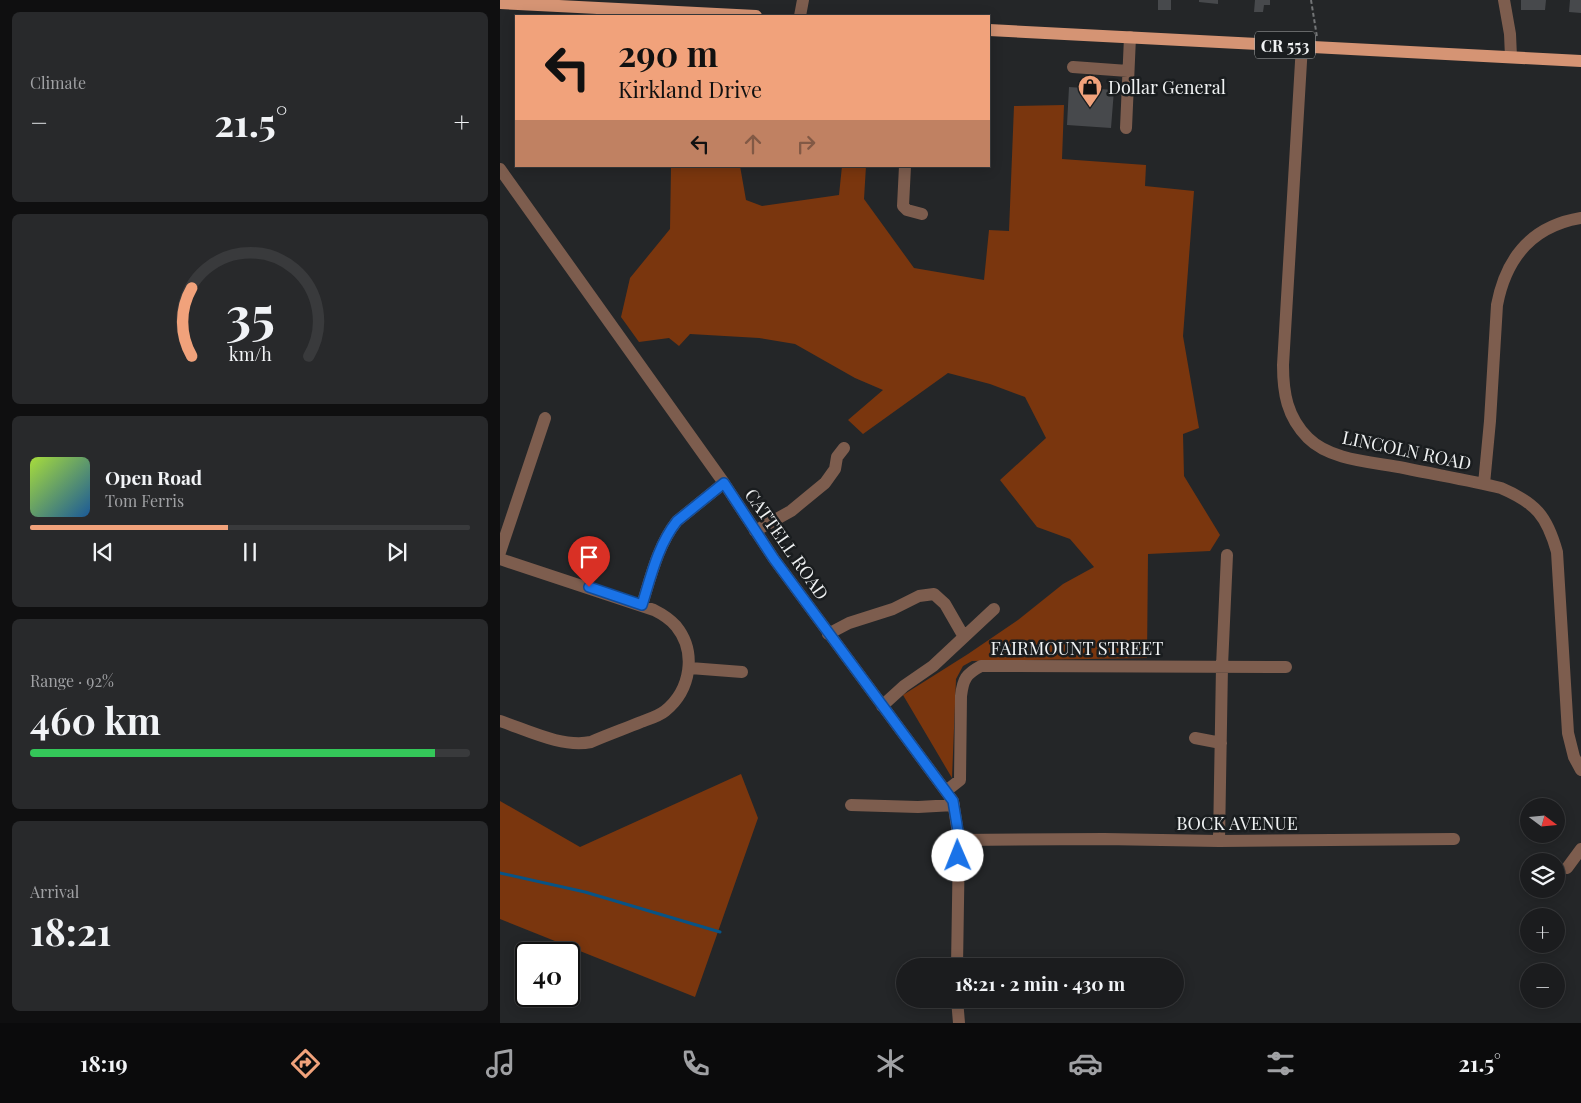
<!DOCTYPE html>
<meta charset="utf-8">
<style>
:root{--surface:#1b1c1e;--page:#28292b;--text:#f1f3f6;--muted:#a0a1a4;--line:#393a3c;--accent:#f1a27b}
body{margin:0;font-family:"Playfair Display",serif;background:var(--page);color:var(--text);height:100vh;display:flex;flex-direction:column;font-size:19px;white-space:nowrap}
*{box-sizing:border-box;margin:0}
p{font-size:16px;color:var(--muted)}
.icon{flex:none;width:28px;height:28px;fill:none;stroke:currentColor;stroke-width:2;stroke-linecap:round;stroke-linejoin:round}
.map{position:relative;flex:1;overflow:hidden}
.panel{display:flex;flex-direction:column;gap:12px;padding:12px;background:#0f0f10;width:500px}
.panel>*{flex:none}
.hud{position:absolute;left:15px;top:15px;width:475px;height:152px;border-radius:0px;box-shadow:0 2px 12px #0003,0 0 0 1px var(--line);background:#f1a27b;color:#111;overflow:hidden}
.needle{width:32px;rotate:106deg}
.tools{position:absolute;left:1020px;top:798px;display:grid;gap:10px}
.tools a{display:grid;place-items:center;width:45px;height:45px;border-radius:50%;background:var(--surface);box-shadow:0 2px 12px #0003,0 0 0 1px var(--line);font-size:25px}
.speed{position:absolute;left:15px;top:942px;display:flex;gap:10px;font-size:25px;font-weight:700;text-align:center}
.speed>*{display:grid;place-content:center;width:65px;height:65px;border-radius:50%;background:var(--surface);box-shadow:0 2px 12px #0003,0 0 0 1px var(--line);line-height:1}
.speed .limit{border:2px solid #111;border-radius:8px;background:#fff;color:#111}
.pin{position:absolute;display:grid;place-items:center;width:42px;height:42px;color:#fff;margin:-51px -21px;border-radius:50% 50% 50% 0;rotate:-45deg;box-shadow:0 0 5px #0007}
.pin .icon{rotate:45deg}
.me{position:absolute;width:55px;margin:-28px;rotate:359deg;stroke-linejoin:round;filter:drop-shadow(0 0 4px #0008)}
.turn{display:flex;align-items:center;gap:18px;height:105px;padding:0 20px;font-size:22px}
.turn .icon{width:65px;height:65px;stroke-width:2.5}
.turn b{display:block;font-size:35px;line-height:42px}
.lanes{display:flex;align-items:center;height:48px;padding:0 20px;background:#0003;justify-content:center;gap:25px;direction:ltr}
.lanes .off{opacity:.35}
.big{font-size:38px;font-weight:700;line-height:1.1}
.panel .tile{flex:1;display:flex;flex-direction:column;justify-content:center;gap:8px;min-width:0;padding:0 18px;border-radius:8px;background:var(--page)}
.panel .dial{align-items:center;gap:0}
.dial svg{height:130px;overflow:visible;fill:none;stroke:var(--line);stroke-width:7;stroke-linecap:round;text-anchor:middle}
.dial text{fill:var(--text);stroke:none}
.song{display:flex;align-items:center;gap:15px}
.cover{width:60px;height:60px;border-radius:8px;background:linear-gradient(135deg,hsl(80 70% 55%),hsl(210 70% 35%))}
.played{height:5px;border-radius:2px;background:linear-gradient(90deg,var(--accent) 45%,var(--line) 45%)}
.keys{display:flex;justify-content:space-around;direction:ltr}
.heat{display:flex;justify-content:space-between;align-items:center;font-size:28px;direction:ltr}
.charge{height:8px;border-radius:4px;background:linear-gradient(90deg,#34c759 92%,var(--line) 0)}
.trip{position:absolute;left:396px;top:958px;width:288px;height:50px;border-radius:25px;background:var(--surface);box-shadow:0 2px 12px #0003,0 0 0 1px var(--line);font-weight:700;line-height:50px;text-align:center}
.dock{display:flex;height:80px;justify-content:space-around;align-items:center;background:#0b0b0c;color:var(--muted)}
.dock .icon{width:35px;height:35px}
.dock .on{color:var(--accent)}
.dock b{font-size:22px;color:var(--text)}
main{display:flex;flex:1;min-height:0}
.map>svg:first-child{display:block}
</style>
<main>
<section class="panel">
<div class="tile"><p>Climate</p>
<div class="heat"><a>−</a><b class="big">21.5°</b><a>+</a></div>
</div>
<div class="tile dial"><svg viewBox="0 0 100 80">
<path d="M14 69A42 42 0 1 1 86 69"/>
<path d="M14 69A42 42 0 0 1 14 27" stroke="#f1a27b"/>
<text x="50" y="56" font-size="32" font-weight="700">35</text>
<text x="50" y="72" font-size="11">km/h</text>
</svg></div>
<div class="tile">
<div class="song"><i class="cover"></i><div><b>Open Road</b><p>Tom Ferris</p></div></div>
<div class="played"></div>
<div class="keys"><svg class="icon" aria-label="previous" viewBox="0 0 24 24"><path d="M18 5L8 12l10 7zM5 5v14"/></svg><svg class="icon" aria-label="pause" viewBox="0 0 24 24"><path d="M8 5v14M16 5v14"/></svg><svg class="icon" aria-label="next" viewBox="0 0 24 24"><path d="M6 5l10 7-10 7zM19 5v14"/></svg></div>
</div>
<div class="tile"><p>Range · 92%</p><b class="big">460 km</b><div class="charge"></div></div>
<div class="tile"><p>Arrival</p><b class="big">18:21</b></div>
</section>
<div class="map">
<svg width="1081" height="1023" viewBox="0 0 1081 1023">
<rect width="100%" height="100%" fill="#242628"/>
<path fill="#7a360e" d="M564 105 562 159 646 165 645 186 694 191 683 336 699 428 683 434 684 476 720 535 710 551 648 554 647 658 472 661 463 666 456 679 452 778 403 695 468 654 518 620 563 584 594 567 570 539 537 527 500 480 546 438 525 397 490 384 448 373 363 434 348 420 383 390 355 378 295 344 259 338 190 334 179 346 169 338 139 342 121 317 130 278 170 229 171 168 169 166H240L246 200 262 206 339 195 342 166H366L364 199 414 268 484 280 489 230 509 231 514 106Z
M241 774 258 818 195 997 0 919V801L80 847Z"/>
<g fill="none" stroke-linecap="round" stroke-linejoin="round">
<path stroke="#085385" stroke-width="3" d="M0 873 85 892 220 932"/>
</g>
<path fill="#47494c" d="M658 0H671V10H658Z
M699 0H718V4L699 2Z
M755 0H770V5H764L763 12H754Z
M1021 0H1046L1045 10H1021Z
M1070 0H1081V13L1069 12Z
M569 87 614 90 611 128 567 125Z"/>
<g fill="none" stroke-linecap="round" stroke-linejoin="round">
<path stroke="#737577" stroke-width="2" stroke-dasharray="4 2.5" stroke-linecap="butt" d="M811 0 817 37"/>
<path stroke="#7d5d4e" stroke-width="12" d="M1004 0 1010 34 1011 57
M300 16 303 0
M802 45 783 365C783 393 787 417 808 438 831 461 874 462 904 468 937 475 969 480 1001 488 1036 503 1047 516 1057 552L1068 733 1074 757 1081 770
M573 67 628 71
M626 128 630 37
M405 166 403 206 407 210 422 214
M0 169 224 483 274 559 453 801 459 840 457 966
M984 484 990 421 997 305C1006 258 1032 226 1081 218
M255 531 291 511 325 483 335 469 337 457 344 448
M0 552 45 418
M0 559 154 610C162 614 170 619 176 626 197 652 191 690 165 711 159 716 149 719 141 722 124 729 107 735 91 742 62 748 27 730 0 721
M142 605C151 576 158 545 177 521L224 483
M328 634 349 623 393 609 419 596 434 594 445 604 464 637 494 609
M190 668 242 672
M382 706 404 686 433 666 464 637
M695 738 721 743
M446 791 460 780 461 696C463 679 466 674 481 666L786 667
M351 805 418 807 454 805
M459 840 604 839 719 841 954 839
M719 841 722 666 727 555
M1067 868 1081 849
M457 999 459 1023"/>
<path stroke="#d59474" stroke-width="12" d="M0 3 256 16
M489 30 1081 61"/>
</g>
<g fill="none" stroke-linecap="round" stroke-linejoin="round">
<defs>
<path id="route" d="M89 587 142 605C151 576 158 545 177 521L224 483 274 559 453 801 458 831V856"/>
</defs>
<use href="#route" stroke="#114b97" stroke-width="12"/>
<use href="#route" stroke="#1a73e8" stroke-width="9"/>
</g>
<defs>
<symbol id="shop-pin" viewBox="-11 -11 22 30"><path d="M0 17L-7.5 6A9.5 9.5 0 1 1 7.5 6Z" fill="#f1a27b" stroke="#1a1d1f"/><path d="M-5-2.5h2.3a2.7 3.5 0 0 1 5.4 0H5L5.5 6h-11ZM-1.5-2.5h3a1.5 2.3 0 0 0-3 0Z" fill="#111"/></symbol>
</defs>
<g fill-rule="evenodd">
<use href="#shop-pin" x="576" y="73" width="28" height="38"/>
</g>
<g text-anchor="middle" dominant-baseline="central" stroke-width="5" stroke-linejoin="round" paint-order="stroke">
<rect fill="#1a1d1f" stroke="#b0b2b3" stroke-width="1" x="755" y="31.5" width="60" height="27" rx="4"/>
<g font-size="16" font-weight="bold" fill="#f0f2f3">
<text x="785" y="45">CR 553</text>
</g>
<g font-size="18" fill="#f0f2f3" stroke="#1a1d1f" text-anchor="start">
<text x="608" y="87">Dollar General</text>
</g>
<g font-size="18" fill="#f0f2f3" stroke="#1a1d1f">
<text transform="translate(907 450) rotate(12)">LINCOLN ROAD</text>
<text transform="translate(287 544) rotate(55)">CATTELL ROAD</text>
<text x="577" y="648">FAIRMOUNT STREET</text>
<text x="737" y="823">BOCK AVENUE</text>
</g>
</g>
</svg>
<div class="tools">
<a><svg class="needle" viewBox="-14 -14 28 28"><path d="M0-13l5 13h-10z" fill="#e53935"/><path d="M0 13l5-13h-10z" fill="#a0a1a4"/></svg></a>
<a><svg class="icon" aria-label="layers" viewBox="0 0 24 24"><path d="M12 4l9 5-9 5-9-5zM3 14l9 5 9-5"/></svg></a>
<a>+</a>
<a>−</a>
</div>
<div class="speed"><div class="limit">40</div></div>
<div class="pin" style="left:89px;top:587px;background:#d93025"><svg class="icon" aria-label="arrive" viewBox="0 0 24 24"><path d="M6 21V4h12l-3 4 3 4H6"/></svg></div>
<svg class="me" style="left:458px;top:856px" viewBox="-20 -20 40 40"><circle r="19" fill="#fff"/><path d="M0-13L10 11 0 6-10 11z" fill="#1a73e8"/></svg>
<div class="trip">18:21 · 2 min · 430 m</div>
<div class="hud">
<div class="turn"><svg class="icon" aria-label="left" viewBox="0 0 24 24"><path d="M17 20v-9H6M10 6l-5 5 5 5"/></svg><div><b>290 m</b>Kirkland Drive</div></div>
<div class="lanes"><svg class="icon" aria-label="left" viewBox="0 0 24 24"><path d="M17 20v-9H6M10 6l-5 5 5 5"/></svg><svg class="icon off" aria-label="ahead" viewBox="0 0 24 24"><path d="M12 20V5M6 11l6-6 6 6"/></svg><svg class="icon off" aria-label="right" viewBox="0 0 24 24"><path d="M7 20v-9h11M14 6l5 5-5 5"/></svg></div>
</div>
</div>
</main>
<nav class="dock">
<b>18:19</b>
<svg class="icon on" aria-label="directions" viewBox="0 0 24 24"><path d="M12 3l9 9-9 9-9-9zM9 14v-3h6M13 9l2 2-2 2"/></svg>
<svg class="icon" aria-label="music" viewBox="0 0 24 24"><path d="M9 18V5l10-2v13"/><circle cx="6" cy="18" r="3"/><circle cx="16" cy="16" r="3"/></svg>
<svg class="icon" aria-label="phone" viewBox="0 0 24 24"><path d="M5 4h4l2 5-3 2q2 4 5 5l2-3 5 2v4C11 20 4 13 5 4z"/></svg>
<svg class="icon" aria-label="climate" viewBox="0 0 24 24"><path d="M12 3v18M4 7l16 10M4 17L20 7"/></svg>
<svg class="icon" aria-label="car" viewBox="0 0 24 24"><path d="M5 17H2v-5l4-1 3-4h7l3 4 3 1v5h-3M9 17h6M6 11h13"/><circle cx="7" cy="17" r="2"/><circle cx="17" cy="17" r="2"/></svg>
<svg class="icon" aria-label="filters" viewBox="0 0 24 24"><path d="M4 7h16M4 17h16"/><circle cx="9" cy="7" r="2"/><circle cx="15" cy="17" r="2"/></svg>
<b>21.5°</b>
</nav>
